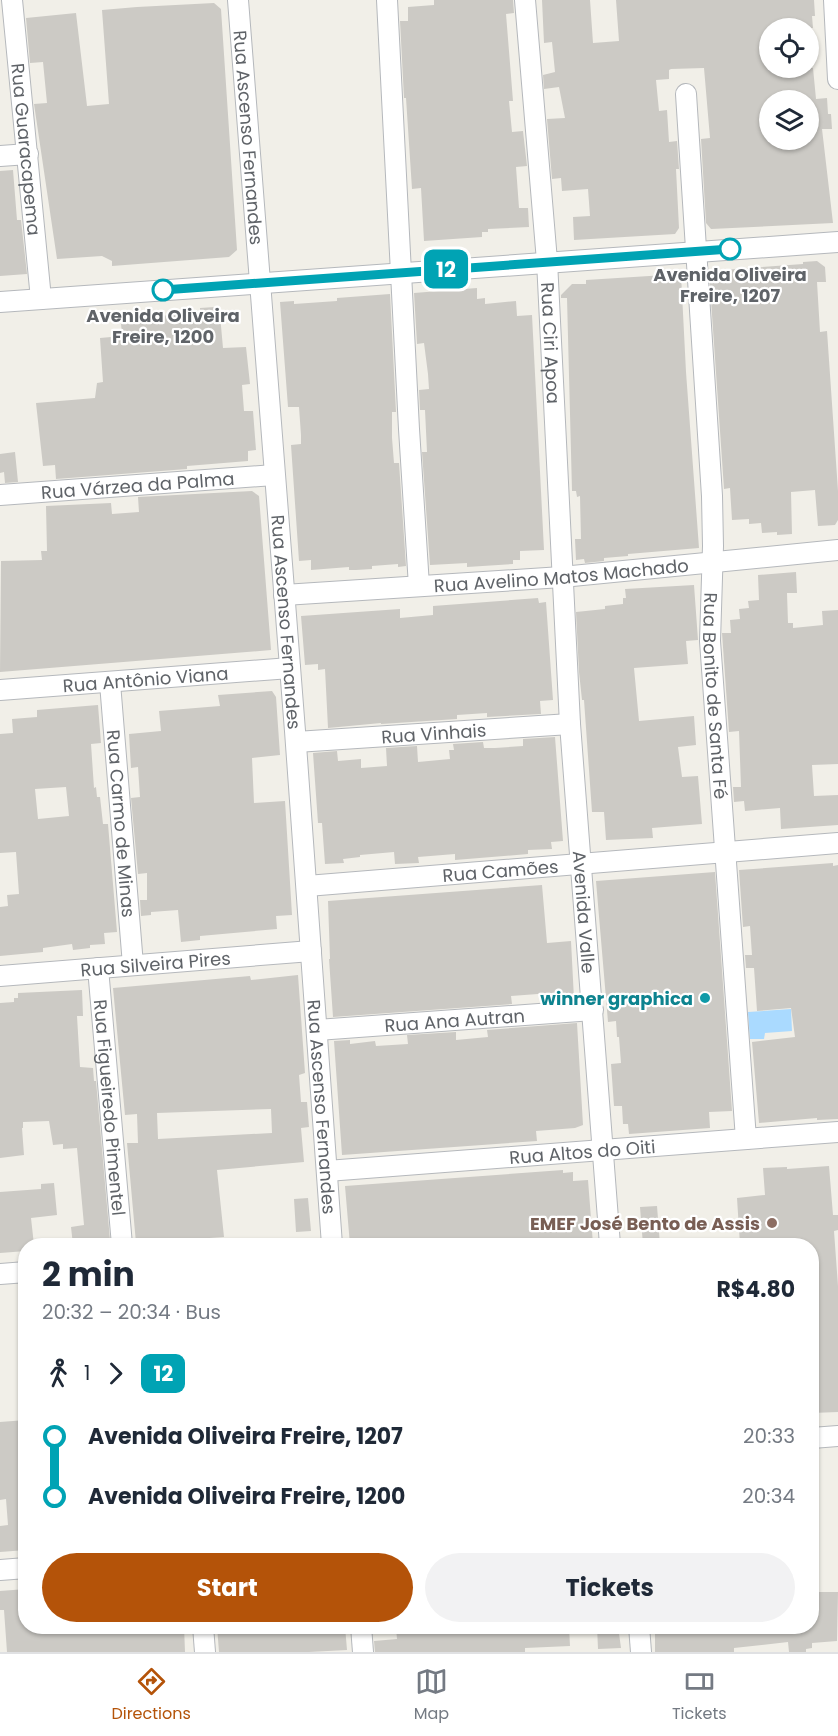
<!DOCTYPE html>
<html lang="en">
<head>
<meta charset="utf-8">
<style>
	body { margin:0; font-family:Poppins,sans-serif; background:#f2f2f3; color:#1f2937; height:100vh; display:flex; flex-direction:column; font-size:22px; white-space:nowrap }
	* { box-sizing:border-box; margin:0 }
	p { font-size:20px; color:#747a83 }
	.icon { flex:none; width:33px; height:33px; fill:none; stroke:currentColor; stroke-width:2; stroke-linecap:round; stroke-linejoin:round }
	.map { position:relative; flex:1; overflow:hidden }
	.details { position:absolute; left:18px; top:1238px; width:801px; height:396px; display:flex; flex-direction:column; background:#fff; border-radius:24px; box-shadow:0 2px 4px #0004 }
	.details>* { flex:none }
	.badge { padding:0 12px; border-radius:9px; font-size:21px; line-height:39px }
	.controls { position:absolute; left:759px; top:18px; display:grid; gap:12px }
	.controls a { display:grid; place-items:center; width:60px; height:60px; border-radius:50%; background:#fff; box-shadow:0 2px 4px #0004; font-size:30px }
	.map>.badge { position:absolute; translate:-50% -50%; box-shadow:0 0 0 3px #fff }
	.legs { display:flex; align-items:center; gap:9px; height:66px; padding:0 24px; font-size:20px }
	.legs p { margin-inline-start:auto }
	.summary { display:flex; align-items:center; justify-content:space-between; height:102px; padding:0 24px }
	h1 { font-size:33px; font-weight:700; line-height:45px }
	.action { display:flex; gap:12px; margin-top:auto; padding:12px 24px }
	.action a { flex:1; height:69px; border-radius:36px; background:#b45309; color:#fff; font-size:24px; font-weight:700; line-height:69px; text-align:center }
	.action a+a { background:#f2f2f3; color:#1f2937 }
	ul { padding:0 24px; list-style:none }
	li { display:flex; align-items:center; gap:21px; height:60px; font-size:22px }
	li i { display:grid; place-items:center; width:9px; height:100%; margin:0 8px; background:currentColor }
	li i::after { content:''; width:15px; height:15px; margin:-8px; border:4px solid; border-radius:50%; background:#fff }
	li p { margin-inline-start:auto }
	li:first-child i { background:linear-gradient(#0000 50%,currentColor 0) }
	li:last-child i { background:linear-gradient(currentColor 50%,#0000 0) }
	.dock { display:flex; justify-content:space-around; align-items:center; height:84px; border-top:2px solid #e0e1e3; background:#fff; font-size:16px; color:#747a83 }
	.dock a { display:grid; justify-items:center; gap:3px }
	.dock .selected { color:#b45309 }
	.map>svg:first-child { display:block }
	.water { fill:#aadaff }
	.building { fill:#cccac5; fill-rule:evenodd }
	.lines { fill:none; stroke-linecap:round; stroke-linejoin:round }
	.minor-casing { stroke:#b5b8bc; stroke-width:22 }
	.minor { stroke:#fff; stroke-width:20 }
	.line-1-casing { stroke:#fff; stroke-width:14 }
	.line-1 { stroke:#00a3b4; stroke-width:9 }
	.stop-1-dot { fill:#fff; stroke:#00a3b4; stroke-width:3 }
	.culture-dot { fill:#0f9aa8; stroke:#fff; stroke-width:2 }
	.education-dot { fill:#8d6e63; stroke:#fff; stroke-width:2 }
	.labels { text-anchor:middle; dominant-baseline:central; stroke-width:4.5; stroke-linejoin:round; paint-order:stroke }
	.street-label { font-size:18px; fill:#5f6368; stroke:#fff }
	.stop-label { font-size:18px; font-weight:bold; fill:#5f6368; stroke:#fff }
	.culture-label { font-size:18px; font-weight:bold; fill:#0d838f; stroke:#fff; text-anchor:end }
	.education-label { font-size:18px; font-weight:bold; fill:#785e54; stroke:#fff; text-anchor:end }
</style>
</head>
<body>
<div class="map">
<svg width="838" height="1652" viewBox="0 0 838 1652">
	<rect width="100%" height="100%" fill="#f1efe8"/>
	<path class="water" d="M791,1009L792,1031L765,1033L764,1039H750L748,1012Z"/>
	<path class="building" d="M434,0H513L514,13L506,14L513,101H509L512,132L523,131L527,166L516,167L519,208H528L529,227L488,229V232H482V237L424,241L421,188L412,189L406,98H404L400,21H408V7L434,5Z
		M542,0H590L593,43L619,41L616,0H814L815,16H812L813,28H770V68H813L816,99L827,98L828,114H831L832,129H822L833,223L711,229L706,223L701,139L710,138L704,68L671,69L669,70V79L656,80L659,111L667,110L669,142L677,141L679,169H676L679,228L675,234L574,240L573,217L590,216L588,189L562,191L561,178L552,179L547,119L565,118L559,87L544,89L543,75L555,72L552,42L544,43ZM770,100H808V140H770Z
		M214,3L221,9L237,250L229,257L112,266V261L102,256L57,259L34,104L47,103L43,62L30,63L26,18L76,13L87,106L109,104L102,10L137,7Z
		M13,170L17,220H21L27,274L0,276V171Z
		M817,261L825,267L826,282H817L820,332L827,331L838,491V520L835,525L818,526L815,490L791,492L792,534L777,535V532L762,533L761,523L749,524V519L732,520L730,488L724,489L709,271L803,264V262Z
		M681,274L686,372L699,548L628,554V556L604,558V561L585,563L584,559L576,560L575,539H581L580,496L577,497L576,491H572L567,298H561V295L572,284H586V280Z
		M477,288V299L485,298V304L516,301L517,316L532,315L544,550L520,551V560H513V564L467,567V563L430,565L422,452H427L425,410H420L419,390L429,389L428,374L424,343L417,344L414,293Z
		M390,294L396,412H392V438L394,463H399L406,566L398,567V564L372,566V569L356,570H349V567L311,570V560L299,561L291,445L301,444V435L299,407H288L280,302L294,301V304L337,301V298Z
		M215,307V316L220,315L223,348L246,347L250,384L242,385L244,411H253L256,450L248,451V461L187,466V469L56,479L55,465L43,466L36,403L95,398L97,383L103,382L100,338L122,336L121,323L129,322L128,317L200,314V308Z
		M15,452L18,482L5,483L4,472L0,473V454Z
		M252,491L259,496L271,650L0,672L1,561L42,560L41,551H47L46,506L111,503L112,514L139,512L138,497Z
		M796,572L797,593H787L788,623H793V628L823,625L822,611L838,610V764L812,765L814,796L838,795V825L781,829L780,808L745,811L744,801L734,802L733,787H741L739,731L729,732L722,633H731L730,620L740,619L739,609L749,608L748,601L759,600L758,575Z
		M694,585L698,640L686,641L688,664L634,668L639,721L694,716L696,745L678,747L682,777L698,776L702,824L652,828L653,838L606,840L604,812H592L584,700H582L579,672L576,612L605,609V606L623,604V598H626L625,589Z
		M538,598L539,603L546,602L553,700L540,701L541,714L487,717V713L457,715V719L381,724V723L328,728L325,669L318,670V664L305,665L301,616L400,609V618L433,615V606Z
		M272,691L276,697L280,755L252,758L254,803L285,801L292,915L276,916L277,929L200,936V940L181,942L178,910L151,912V915L141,916L140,900H147V873L138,874L131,798L140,797L138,767L131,768L129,734L161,731L159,711L220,706L218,695Z
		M98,705L101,743L91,744L94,788L96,787L97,797H100L103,824H108L117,932L104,933L105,944L90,945V948L73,950L72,944L43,948V952L0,956V907L8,906L7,895L19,894L16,852L0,853V734L13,733L12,719L37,717V710ZM66,787L69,816L38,819L35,789Z
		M555,737L563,841L551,842L552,849L528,850V854L455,860V854L418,857L419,863L395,864L394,852L360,855V857L343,859L344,863L325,864L322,823H318L313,753L337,751L338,761L361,759V768L387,766L386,748L417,746L418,762L450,759L449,750H454L453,744L483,742L484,748H495L523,746V739Z
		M833,863V866L838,865V1119L817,1120V1118L759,1123L752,1042L795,1037L791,1008L757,1011L754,968H746L745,955H752L750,926L743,927L739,870Z
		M715,872L732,1111L709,1112L710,1128L629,1134L628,1124H623L622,1106H614L611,1064L621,1063L619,1037H617L616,1021L608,1022L596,881Z
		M542,885L547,943L571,941L574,999L551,1001V993L511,996L512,1004L333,1017L329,959H330L328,901Z
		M298,975L305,1073L299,1075L301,1102H307L309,1127L301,1128L304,1162L217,1170L224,1237L136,1243L127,1143H138L137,1114L125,1115L113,988L250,976L251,980ZM271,1109L272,1133L158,1139L157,1113Z
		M82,990L83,1016H77L80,1067L93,1068L94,1081H96L110,1240L107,1245H73L71,1227L84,1225L77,1148L63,1149V1144L53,1145L49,1121L23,1122V1128H22L24,1155L0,1158V1003L14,1002V998H18V993Z
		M577,1023L583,1125L575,1128L536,1131L537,1141L342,1155L334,1041L350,1040V1044L375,1041L376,1046L408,1044L407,1035L456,1032V1040L488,1037L487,1030Z
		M829,1166L833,1215H838V1230L834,1231L838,1286V1412L812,1413V1332H818L816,1296H813L812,1245H740L737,1198L765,1195L763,1168L787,1167V1169Z
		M563,1170V1173L573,1172V1181L588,1180L593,1244L350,1245L345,1186Z
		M54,1183L57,1215L31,1218L34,1245H26V1251L0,1253V1192L41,1189V1184Z
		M308,1198L311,1231L296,1232L294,1199Z
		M657,1206L660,1245H643L640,1207Z
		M26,1420V1550L0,1552V1526L8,1525L6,1499L0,1500V1422Z
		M26,1589V1626H184L185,1652H7L4,1610H0V1591Z
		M812,1592H838L837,1641L812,1643V1648L806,1649V1652H789L788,1642L734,1648V1652H655V1626H812Z
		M217,1626H345L347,1650L309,1652H219Z
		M401,1626H426V1630L470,1626H569L570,1646L525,1648V1652H375L374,1641L397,1639L396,1628Z
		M597,1626H618L621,1648L598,1649Z"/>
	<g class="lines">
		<defs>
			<g id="minor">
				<path id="s1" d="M12,0L41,299"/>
				<path id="s2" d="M238,0L295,731L332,1245"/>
				<path d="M387,0L409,429L419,586"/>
				<path id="s3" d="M525,0L547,261L570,724L610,1245"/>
				<path d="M834,0L838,79"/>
				<path id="s4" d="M686,94L712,496L713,546L710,641L746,1139"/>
				<path d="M0,156L28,154"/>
				<path d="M0,302L838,242"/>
				<path id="s5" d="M0,495L274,475"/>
				<path id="s6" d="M284,595L562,577L838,550"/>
				<path id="s7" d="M110,683L133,965"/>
				<path id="s8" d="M0,690L290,668"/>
				<path id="s9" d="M296,742L570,724"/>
				<path id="s10" d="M307,886L838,843"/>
				<path id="s11" d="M98,968L122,1245"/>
				<path id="s12" d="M0,976L311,951"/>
				<path id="s13" d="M317,1030L593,1010"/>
				<path id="s14" d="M327,1171L838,1132"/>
				<path d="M0,1274L26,1272"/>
				<path d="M812,1438L838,1436"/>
				<path d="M0,1570L26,1568"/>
				<path d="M203,1626L205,1652"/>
				<path d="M361,1626L363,1652"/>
				<path d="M639,1626L641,1652"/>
			</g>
		</defs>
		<use href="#minor" class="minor-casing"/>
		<use href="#minor" class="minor"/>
	</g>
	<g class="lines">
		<defs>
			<path id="line-1" d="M163,290L730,249"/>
		</defs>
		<use href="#line-1" class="line-1-casing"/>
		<use href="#line-1" class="line-1"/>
	</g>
	<g class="stop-1-dot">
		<circle cx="730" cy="249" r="10"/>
		<circle cx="163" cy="290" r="10"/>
	</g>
	<circle class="culture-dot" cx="705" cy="998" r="6"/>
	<circle class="education-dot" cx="772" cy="1223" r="6"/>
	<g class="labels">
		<g class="street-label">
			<text stroke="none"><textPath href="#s2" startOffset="138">Rua Ascenso Fernandes</textPath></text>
			<text stroke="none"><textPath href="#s1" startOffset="150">Rua Guaracapema</textPath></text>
			<text stroke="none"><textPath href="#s3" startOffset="344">Rua Ciri Apoa</textPath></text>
			<text stroke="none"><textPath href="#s5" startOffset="138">Rua Várzea da Palma</textPath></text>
			<text stroke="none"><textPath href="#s6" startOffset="278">Rua Avelino Matos Machado</textPath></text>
			<text stroke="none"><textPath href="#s2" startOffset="624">Rua Ascenso Fernandes</textPath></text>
			<text stroke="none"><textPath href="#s8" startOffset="146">Rua Antônio Viana</textPath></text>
			<text stroke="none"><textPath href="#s4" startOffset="603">Rua Bonito de Santa Fé</textPath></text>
			<text stroke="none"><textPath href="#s9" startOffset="138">Rua Vinhais</textPath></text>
			<text stroke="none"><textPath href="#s7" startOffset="141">Rua Carmo de Minas</textPath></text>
			<text stroke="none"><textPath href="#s10" startOffset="194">Rua Camões</textPath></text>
			<text stroke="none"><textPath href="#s3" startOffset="914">Avenida Valle</textPath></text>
			<text stroke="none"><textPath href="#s12" startOffset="156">Rua Silveira Pires</textPath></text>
			<text stroke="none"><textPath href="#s13" startOffset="138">Rua Ana Autran</textPath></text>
			<text stroke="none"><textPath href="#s11" startOffset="140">Rua Figueiredo Pimentel</textPath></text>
			<text stroke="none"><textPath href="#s2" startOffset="1110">Rua Ascenso Fernandes</textPath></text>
			<text stroke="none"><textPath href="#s14" startOffset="256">Rua Altos do Oiti</textPath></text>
		</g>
		<g class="stop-label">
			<text x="730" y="274">Avenida Oliveira<tspan x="730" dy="21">Freire, 1207</tspan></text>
			<text x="163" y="315">Avenida Oliveira<tspan x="163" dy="21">Freire, 1200</tspan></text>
		</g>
		<g class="culture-label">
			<text x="693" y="998">winner graphica</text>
		</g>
		<g class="education-label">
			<text x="760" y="1223">EMEF José Bento de Assis</text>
		</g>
	</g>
</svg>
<div class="controls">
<a><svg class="icon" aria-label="locate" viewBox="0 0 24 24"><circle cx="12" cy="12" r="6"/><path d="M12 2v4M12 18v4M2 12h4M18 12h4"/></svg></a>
<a><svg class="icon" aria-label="layers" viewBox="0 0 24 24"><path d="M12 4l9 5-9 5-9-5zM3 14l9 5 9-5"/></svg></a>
</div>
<b class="badge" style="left:446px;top:269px;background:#00a3b4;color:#fff">12</b>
<section class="details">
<div class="summary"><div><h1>2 min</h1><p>20:32 – 20:34 · Bus</p></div><b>R$4.80</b></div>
<div class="legs"><svg class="icon" aria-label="walk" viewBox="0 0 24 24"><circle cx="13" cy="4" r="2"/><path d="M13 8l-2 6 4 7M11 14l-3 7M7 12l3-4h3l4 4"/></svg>1<svg class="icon" aria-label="forward" viewBox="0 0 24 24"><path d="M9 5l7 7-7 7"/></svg><b class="badge" style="background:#00a3b4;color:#fff">12</b></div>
<ul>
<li><i style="color:#00a3b4"></i><b>Avenida Oliveira Freire, 1207</b><p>20:33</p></li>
<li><i style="color:#00a3b4"></i><b>Avenida Oliveira Freire, 1200</b><p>20:34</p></li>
</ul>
<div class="action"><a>Start</a><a>Tickets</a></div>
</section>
</div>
<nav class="dock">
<a class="selected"><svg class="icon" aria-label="directions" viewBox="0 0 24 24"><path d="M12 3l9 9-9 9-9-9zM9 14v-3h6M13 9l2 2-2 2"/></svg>Directions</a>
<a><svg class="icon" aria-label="map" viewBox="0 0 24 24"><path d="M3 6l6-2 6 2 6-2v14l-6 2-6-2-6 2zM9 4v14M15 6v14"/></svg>Map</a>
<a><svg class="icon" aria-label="tickets" viewBox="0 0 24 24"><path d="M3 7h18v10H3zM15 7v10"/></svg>Tickets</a>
</nav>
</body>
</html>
